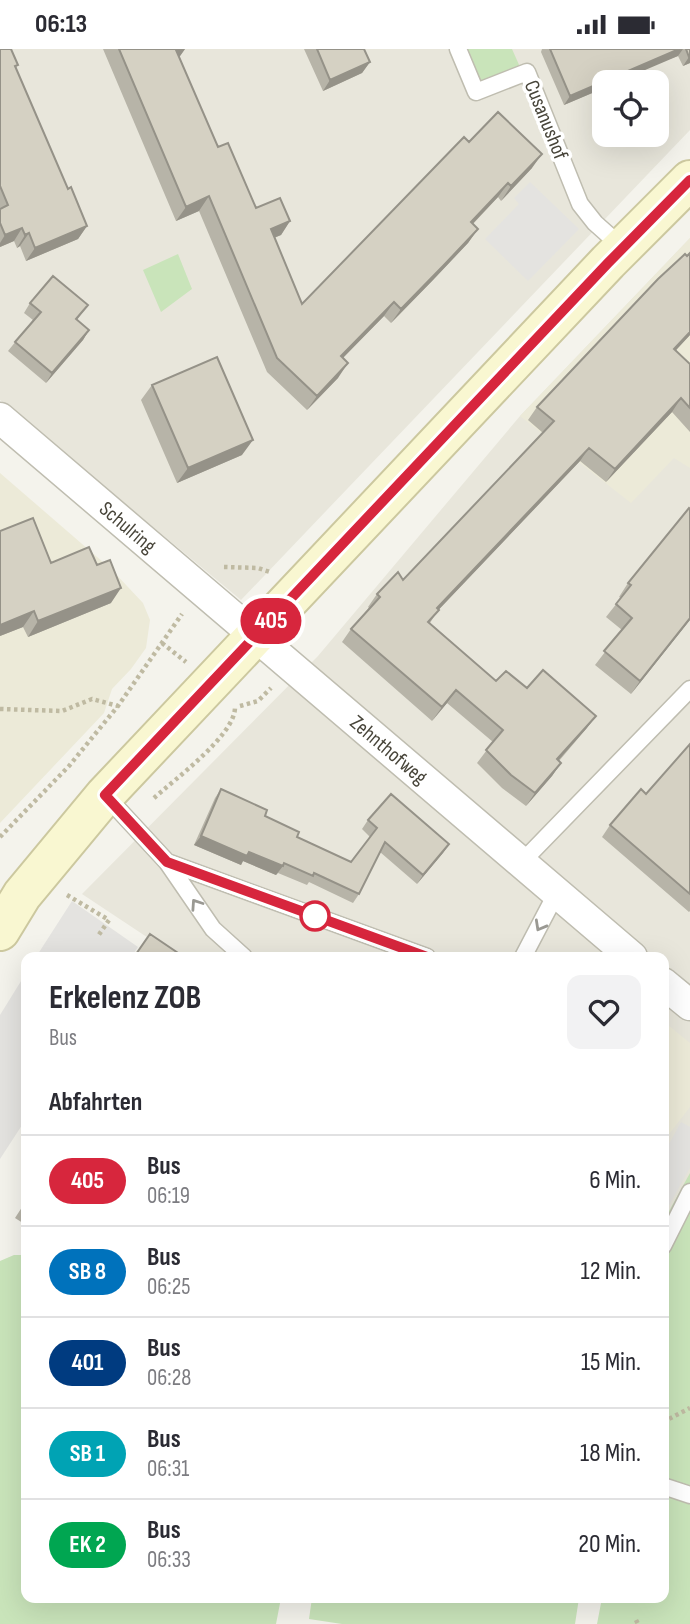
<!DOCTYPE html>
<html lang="de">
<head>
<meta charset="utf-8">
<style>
	body { margin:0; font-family:"Sofia Sans Condensed",sans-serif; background:#f2f2f3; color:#2b2b33; height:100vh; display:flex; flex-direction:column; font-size:26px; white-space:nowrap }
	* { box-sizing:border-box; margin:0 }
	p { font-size:23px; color:#7c7c81 }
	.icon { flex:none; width:38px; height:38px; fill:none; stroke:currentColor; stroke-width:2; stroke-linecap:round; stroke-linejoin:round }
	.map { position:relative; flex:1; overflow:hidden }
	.details { position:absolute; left:21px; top:903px; width:648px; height:651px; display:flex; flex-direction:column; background:#fff; border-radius:14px; box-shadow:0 7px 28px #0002 }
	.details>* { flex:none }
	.badge { padding:0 14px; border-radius:23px; font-size:24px; line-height:46px }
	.tools { position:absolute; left:592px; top:21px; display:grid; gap:14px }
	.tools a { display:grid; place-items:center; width:77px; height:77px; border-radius:14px; background:#fff; box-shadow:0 7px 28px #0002; font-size:35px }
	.map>.badge { position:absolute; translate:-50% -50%; box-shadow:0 0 0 4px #fff }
	h2 { padding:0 28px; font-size:26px; line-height:63px }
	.round { display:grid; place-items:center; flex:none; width:74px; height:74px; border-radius:14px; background:#f2f2f3 }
	.head { display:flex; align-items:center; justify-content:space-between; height:119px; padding:0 28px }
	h1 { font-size:33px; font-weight:700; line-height:52px }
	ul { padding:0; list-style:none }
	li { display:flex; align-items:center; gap:21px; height:91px; padding:0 28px; border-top:2px solid #e1e1e2 }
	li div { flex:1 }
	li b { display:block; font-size:26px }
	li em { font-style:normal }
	li .badge { min-width:77px; font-weight:700; text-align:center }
	.status { display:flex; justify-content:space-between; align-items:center; height:49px; padding:0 35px; background:#fff; direction:ltr }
	.status svg { height:19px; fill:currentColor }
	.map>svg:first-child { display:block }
	.residential { fill:#e8e6db; fill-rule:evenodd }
	.education { fill:#ecead8 }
	.green { fill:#c9e4ba }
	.parking { fill:#e4e3e0 }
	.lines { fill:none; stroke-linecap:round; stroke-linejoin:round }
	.service-casing { stroke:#bfbdb0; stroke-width:19 }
	.minor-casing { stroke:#bfbdb0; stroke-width:33 }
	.secondary-casing { stroke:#ccc89f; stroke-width:42 }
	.path { stroke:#bfbaa2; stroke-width:4.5; stroke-dasharray:3.5 3.5; stroke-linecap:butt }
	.service { stroke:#fff; stroke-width:16 }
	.minor { stroke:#fff; stroke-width:30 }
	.secondary { stroke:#f9f7d1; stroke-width:38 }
	.wall { fill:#b7b4a8 }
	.shaded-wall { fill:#959288 }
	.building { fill:#d5d1c3; stroke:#959288; stroke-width:2 }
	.oneway { stroke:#9a9993 }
	.line-casing { stroke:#fff; stroke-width:16 }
	.line { stroke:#d7263d; stroke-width:10 }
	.stop-dot { fill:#fff; stroke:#d7263d; stroke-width:3.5 }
	.labels { text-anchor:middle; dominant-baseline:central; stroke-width:7; stroke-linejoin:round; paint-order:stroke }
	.street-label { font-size:21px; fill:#48453a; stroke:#fff }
</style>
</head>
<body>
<div class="status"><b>06:13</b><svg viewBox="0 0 49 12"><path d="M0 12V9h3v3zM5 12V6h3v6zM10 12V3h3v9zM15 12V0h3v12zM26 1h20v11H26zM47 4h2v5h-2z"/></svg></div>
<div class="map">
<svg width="690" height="1575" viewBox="0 0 690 1575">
	<rect width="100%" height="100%" fill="#f4f3ec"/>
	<path class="residential" d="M0,0H690V81L241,551L0,351ZM604,33H656V86H604Z
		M690,189V1419L663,1411V908H177L82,845L318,607L520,367Z"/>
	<path class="education" d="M690,189V419L674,409L631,454L520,367Z
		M0,424L111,520L143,554L150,571L146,599L131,620L112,640L104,664L0,774Z
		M663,972L690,994V1058L663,1093Z"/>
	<path class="green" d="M463,0H512L520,18L479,36Z
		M178,205L192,240L161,263L143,221Z
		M690,1124V1439L663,1432V1173Z
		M14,1206H26V1549H281L276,1575H0V1212Z
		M690,1440V1575H597L602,1549H663V1442Z
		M312,1549H579L575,1575H342L309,1570Z"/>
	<path class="parking" d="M530,133L579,180L528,232L485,190L519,155L514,149Z
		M72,852L138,898L131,908H36Z
		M26,924V1070L0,1110V966Z
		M681,1073L690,1078V1119L663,1167V1106Z"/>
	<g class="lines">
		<defs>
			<path id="service" d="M458,0L476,43L527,23L580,155L595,174L623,199
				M105,746L167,813L213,880L244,908
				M167,813L427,908
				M520,815L690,640
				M523,908L556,845
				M663,1197L690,1143
				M663,1437L690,1446"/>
			<g id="minor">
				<path id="s1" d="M0,369L632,908"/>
				<path d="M663,934L690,956"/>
			</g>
			<path id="secondary" d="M0,882L22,846L105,746L608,213L690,131"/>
		</defs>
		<use href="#service" class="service-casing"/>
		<use href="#minor" class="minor-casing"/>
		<use href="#secondary" class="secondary-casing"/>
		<path class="path" d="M224,518L258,519L270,523
			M162,594L186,613
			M240,657L258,652L271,639
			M0,660L62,662L92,650L118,657
			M154,749C175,730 234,687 235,659
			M0,788L69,717L118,657L182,565
			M67,846L109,871L98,887
			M663,1373L690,1359
			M636,1571L638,1575"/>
		<use href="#service" class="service"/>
		<use href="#minor" class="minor"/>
		<use href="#secondary" class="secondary"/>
	</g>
	<path class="wall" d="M0,0L18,16L16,19L68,140L87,177L78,190L26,212L20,197L17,199L14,192L0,198Z
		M103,0H185L179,8L218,98L256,159L290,172L281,186L274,189L302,255L469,93L532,119L501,152L498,148L473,175L478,180L468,194L433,231L391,274L384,267L343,309L338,329L307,361L267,323L199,162L176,172Z
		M304,0H364L370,13L362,24L323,42Z
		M542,0H690V14L683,17L678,7L604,33V39L564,56L541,3Z
		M690,204V286L676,301L690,315V383L672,363L606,433L580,412L438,561L430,574L496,632L527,639L596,667L586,680L559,712L561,714L552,727L526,757L502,739L477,714L493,693L447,654L432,672L342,593L351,580L369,559L368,558L377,545L403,531L543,384L528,371L537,358Z
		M30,254L88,256L77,271L89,281L83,291L46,334L8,302L33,271L24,264Z
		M152,336L242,406L177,434L141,351Z
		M690,460V571L631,645L595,616L622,581L606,568L621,549L619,548L628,534Z
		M0,482L51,514L111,554L28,588L23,578L0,587Z
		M690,695V862L689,863L602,788L610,776L646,745Z
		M221,740L297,788L351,813L370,788L362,780L368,771L449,795L417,835L380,803L359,845L353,854L309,833L307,836L278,824L276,826L243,812L241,816L194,796L215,749Z
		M26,1152V1176L15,1169Z"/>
	<path class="shaded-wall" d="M178,0H185L178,10L176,1Z
		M679,0H683L678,7L617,33H604V39L564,56L570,47Z
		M690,7V14L683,17L689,8Z
		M370,13L362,24L323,42L330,31Z
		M542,105L532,119L501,152L511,137Z
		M508,134L498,148L461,187L471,173Z
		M209,147L199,162L176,172L186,158Z
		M290,172L281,186L261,194L271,180Z
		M87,177L78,190L26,212L35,199Z
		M22,179L14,192L0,198V194L5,186Z
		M478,180L468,194L433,231L391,274L401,260Z
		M29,184L20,197L17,199L25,186Z
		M394,253L384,267L331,321L341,307Z
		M89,281L83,291L46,334L52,324Z
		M690,283V286L665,313L674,300Z
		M348,314L338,329L307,361L317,347Z
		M681,349L672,363L606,433L615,420Z
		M253,391L242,406L177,434L188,419Z
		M589,399L580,412L428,572L437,559Z
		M121,539L111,554L28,588L38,572Z
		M34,562L23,578L0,587V576Z
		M690,569V571L631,645L640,632Z
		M456,641L447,654L432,672L442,658Z
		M596,667L586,680L548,723L557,710Z
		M561,714L552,727L526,757L535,744Z
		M201,787L249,803L283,817L276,826L243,812L241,816L194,796Z
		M449,795L443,804L417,835L423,826Z"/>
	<path class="building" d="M0,0H11L18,16L15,17L68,140L71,138L87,177L35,199L29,184L25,186L22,179L5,186L0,174V160L8,156L0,137Z
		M119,0H178L176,1L218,98L228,94L256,159L280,149L290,172L271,180L302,255L464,88L469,93L498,63L542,105L511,137L508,134L471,173L478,180L443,217L401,260L394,253L341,307L348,314L317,347L277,309L209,147L186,158Z
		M317,0H364L370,13L330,31Z
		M550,0H679L570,47Z
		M686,0H690V7L689,8Z
		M690,204V283L674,300L690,315V359L681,349L615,420L589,399L437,559L439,561L428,573L496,632L506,622L527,639L543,621L596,667L557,710L561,714L535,744L511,726L486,701L503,681L456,641L442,658L351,580L380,548L377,545L398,523L403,531L554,372L537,358L658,230L685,205L687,207Z
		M53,227L88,256L76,270L89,281L52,324L15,293L41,263L30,254Z
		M217,308L253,391L188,419L152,336Z
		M689,459L690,460V569L640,632L604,602L632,569L616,555L631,536L628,534Z
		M33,469L51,514L89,498L97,516L110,511L121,539L38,572L34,562L0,576V482Z
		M690,695V845L610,776L641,740L646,745Z
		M221,740L267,761L265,767L299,783L297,788L351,813L377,779L368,771L391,745L449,795L423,826L385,793L359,845L314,824L313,827L284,814L283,817L249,803L247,807L201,787Z
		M150,885L184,908H134Z"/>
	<defs><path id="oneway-chevron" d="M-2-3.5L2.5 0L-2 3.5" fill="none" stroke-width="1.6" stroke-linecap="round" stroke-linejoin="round" transform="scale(1.75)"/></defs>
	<g class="oneway">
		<use href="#oneway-chevron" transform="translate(196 855) rotate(-124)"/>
		<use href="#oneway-chevron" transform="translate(540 877) rotate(119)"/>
	</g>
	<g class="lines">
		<defs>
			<path id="line" d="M427,908L167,813L105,746L608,214L690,131"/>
		</defs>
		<use href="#line" class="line-casing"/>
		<use href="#line" class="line"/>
	</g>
	<circle class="stop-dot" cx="315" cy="867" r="14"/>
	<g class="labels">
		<g class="street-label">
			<text transform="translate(546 71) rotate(68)">Cusanushof</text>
			<text stroke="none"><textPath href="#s1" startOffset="168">Schulring</textPath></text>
			<text stroke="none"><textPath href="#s1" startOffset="511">Zehnthofweg</textPath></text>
		</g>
	</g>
</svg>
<div class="tools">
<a><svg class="icon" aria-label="locate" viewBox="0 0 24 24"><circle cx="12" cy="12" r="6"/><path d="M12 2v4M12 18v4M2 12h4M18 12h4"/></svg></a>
</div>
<b class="badge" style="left:271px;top:572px;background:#d7263d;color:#fff">405</b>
<section class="details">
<div class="head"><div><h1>Erkelenz ZOB</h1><p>Bus</p></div><a class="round"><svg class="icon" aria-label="heart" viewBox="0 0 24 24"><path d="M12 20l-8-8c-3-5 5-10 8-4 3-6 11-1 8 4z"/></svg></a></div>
<h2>Abfahrten</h2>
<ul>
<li><span class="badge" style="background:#d7263d;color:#fff">405</span><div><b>Bus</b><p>06:19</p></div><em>6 Min.</em></li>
<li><span class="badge" style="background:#0072bc;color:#fff">SB 8</span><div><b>Bus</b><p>06:25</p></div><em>12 Min.</em></li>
<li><span class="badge" style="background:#003b80;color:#fff">401</span><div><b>Bus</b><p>06:28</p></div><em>15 Min.</em></li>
<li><span class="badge" style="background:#00a3b4;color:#fff">SB 1</span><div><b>Bus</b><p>06:31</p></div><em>18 Min.</em></li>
<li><span class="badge" style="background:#00a651;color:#fff">EK 2</span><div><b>Bus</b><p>06:33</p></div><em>20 Min.</em></li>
</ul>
</section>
</div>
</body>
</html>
